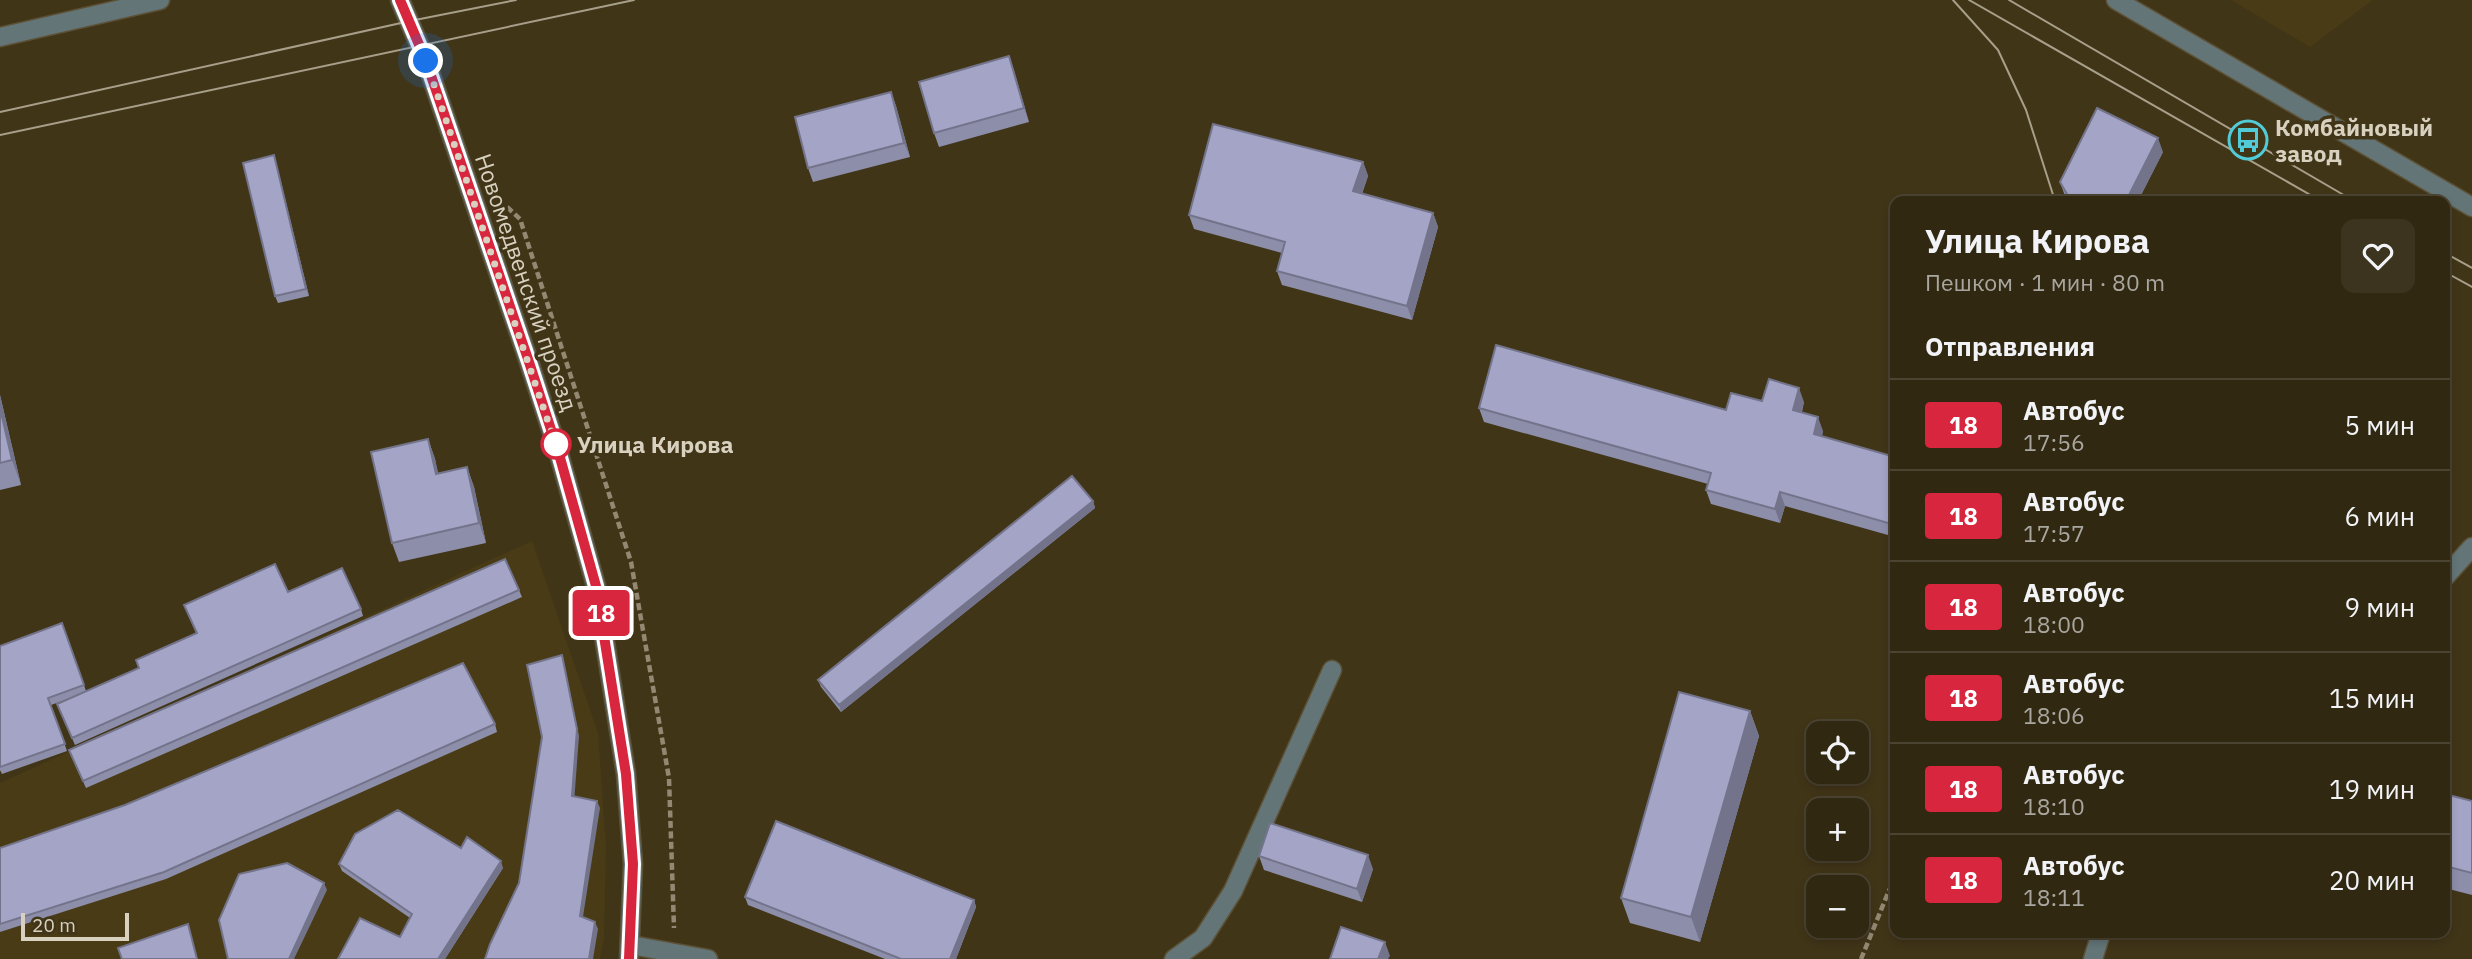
<!DOCTYPE html>
<html lang="ru">
<head>
<meta charset="utf-8">
<style>
	body { margin:0; font-family:"IBM Plex Sans",sans-serif; background:#3d3420; color:#f1f3f6; height:100vh; display:flex; flex-direction:column; font-size:26px; white-space:nowrap }
	* { box-sizing:border-box; margin:0 }
	p { font-size:23px; color:#a8a69f }
	.icon { flex:none; width:38px; height:38px; fill:none; stroke:currentColor; stroke-width:2; stroke-linecap:round; stroke-linejoin:round }
	.map { position:relative; flex:1; overflow:hidden }
	.drawer { position:absolute; left:1890px; top:196px; width:560px; height:742px; display:flex; flex-direction:column; background:#312812; border-radius:14px; box-shadow:0 4px 10px #0003,0 0 0 2px #4c4432 }
	.drawer>* { flex:none }
	.badge { padding:0 14px; border-radius:5px; font-size:24px; line-height:46px }
	.buttons { position:absolute; left:1806px; top:721px; display:grid; gap:14px }
	.buttons a { display:grid; place-items:center; width:63px; height:63px; border-radius:14px; background:#312812; box-shadow:0 4px 10px #0003,0 0 0 2px #4c4432; font-size:35px }
	.scale { position:absolute; left:21px; bottom:18px; width:108px; box-sizing:border-box; padding-left:7px; border:4px solid #d8d1c0; border-top:0; font-size:19px; line-height:24px; white-space:nowrap; color:#d8d1c0; -webkit-text-stroke:5px #413518; paint-order:stroke }
	.you { position:absolute; width:35px; height:35px; margin:-18px; border:5px solid #fff; border-radius:50%; background:#1a73e8; box-shadow:0 0 0 10px #1a73e833 }
	.map>.badge { position:absolute; translate:-50% -50%; box-shadow:0 0 0 4px #fff }
	h2 { padding:0 35px; font-size:26px; line-height:63px }
	.round { display:grid; place-items:center; flex:none; width:74px; height:74px; border-radius:14px; background:#3d3420 }
	.overview { display:flex; align-items:center; justify-content:space-between; height:119px; padding:0 35px }
	h1 { font-size:33px; font-weight:800; line-height:52px }
	ul { padding:0; list-style:none }
	li { display:flex; align-items:center; gap:21px; height:91px; padding:0 35px; border-top:2px solid #4c4432 }
	li div { flex:1 }
	li b { display:block; font-size:26px }
	li em { font-style:normal }
	li .badge { min-width:77px; font-weight:700; text-align:center }
	.map>svg:first-child { display:block }
	.built { fill:#493b15 }
	.lines { fill:none; stroke-linecap:round; stroke-linejoin:round }
	.minor-casing { stroke:#5c5136; stroke-width:21 }
	.path { stroke:#938973; stroke-width:4.5; stroke-dasharray:7 3.5; stroke-linecap:butt }
	.minor { stroke:#637577; stroke-width:18 }
	.tram { stroke:#a79f8a; stroke-width:2 }
	.wall { fill:#8d8eaa }
	.shaded-wall { fill:#73748b }
	.building { fill:#a4a5c6; stroke:#73748b; stroke-width:2 }
	.line-casing { stroke:#fff; stroke-width:16 }
	.line { stroke:#d7263d; stroke-width:10 }
	.walk { stroke:#d8d1c0; stroke-width:7; stroke-dasharray:0 12.6 }
	.stop-dot { fill:#fff; stroke:#d7263d; stroke-width:3.5 }
	.labels { text-anchor:middle; dominant-baseline:central; stroke-width:7; stroke-linejoin:round; paint-order:stroke }
	.poi-label { font-size:23px; font-weight:bold; fill:#d8d1c0; stroke:#413518; text-anchor:start }
	.street-label { font-size:23px; fill:#d8d1c0; stroke:#413518 }
	.stop-label { font-size:23px; font-weight:bold; fill:#d8d1c0; stroke:#413518; text-anchor:start }
</style>
</head>
<body>
<div class="map">
<svg width="2472" height="959" viewBox="0 0 2472 959">
	<rect width="100%" height="100%" fill="#413518"/>
	<path class="built" d="M2231,0H2373L2310,47Z
		M532,541L598,733L606,847L604,939L600,959H0V783Z"/>
	<g class="lines">
		<defs>
			<path id="minor" d="M400,0L426,61L529,362L559,454L596,586L626,774L633,864L629,959
				M2116,0L2472,207
				M0,37L160,0
				M2445,577L2472,547
				M631,945L708,959
				M1174,959L1203,938L1233,891L1332,670
				M2093,959L2101,933"/>
		</defs>
		<use href="#minor" class="minor-casing"/>
		<path class="path" d="M2283,201L2285,197
			M507,207L520,219L631,562L669,778L674,928
			M1861,959L1895,876"/>
		<use href="#minor" class="minor"/>
		<path class="tram" d="M1953,0L1998,50L2026,110L2055,201
			M1969,0L2321,201
			M2009,0L2354,201
			M0,112L410,21L516,0
			M0,135L634,0
			M2445,253L2472,268
			M2445,272L2472,287"/>
	</g>
	<path class="wall" d="M1009,56L1029,122L939,147L934,133Z
		M891,92L896,106L910,157L813,182L808,168Z
		M2163,152L2138,201H2069L2065,196L2060,182Z
		M274,155L309,296L278,303L275,296Z
		M1363,162L1368,176L1362,194L1433,213L1438,227L1412,320L1282,285L1277,271L1282,253L1194,229L1189,215Z
		M0,395L21,485L0,490Z
		M1762,401L1804,402L1802,412L1823,431L1822,436L1895,457V537L1785,506L1780,523L1711,504L1706,490L1708,484L1484,422L1479,408L1726,410Z
		M428,439L435,459L438,474L467,467L474,487L486,543L399,562L392,543Z
		M1093,501L1095,508L841,712L821,687L818,680Z
		M519,590L522,597L86,788L72,757Z
		M288,592L361,609L363,616L75,745L57,704L68,699L51,705L67,751L2,774L0,770V646L62,623L86,691L139,668L136,660L196,633L184,605Z
		M1750,711L1759,736L1700,942L1630,923L1621,898Z
		M495,724L497,732L166,879L0,932V848Z
		M2445,794L2472,801V895L2445,888Z
		M461,848L503,868L445,959H338L400,937L410,918L342,871L339,864Z
		M1259,856L1373,869L1362,902L1264,870Z
		M745,897L974,900L976,907L956,959H885L748,905Z"/>
	<path class="shaded-wall" d="M1009,56L1014,70L1029,122L1024,108Z
		M891,92L896,106L910,157L904,143Z
		M2158,138L2163,152L2138,201H2126Z
		M274,155L276,162L309,296L306,289Z
		M1363,162L1368,176L1358,205L1353,191Z
		M1433,213L1438,227L1412,320L1407,306Z
		M1799,388L1804,402L1798,424L1793,410Z
		M0,395L21,485L12,460L0,408Z
		M1818,417L1823,431L1819,448L1814,434Z
		M428,439L435,459L443,494L436,474Z
		M467,467L474,487L486,543L479,523Z
		M1780,492L1785,506L1780,523L1775,509Z
		M1093,501L1095,508L841,712L839,705Z
		M562,655L564,663L579,736L574,803L572,796Z
		M1750,711L1759,736L1700,942L1691,917Z
		M597,801L600,808L582,923L580,916Z
		M1368,855L1373,869L1362,902L1357,889Z
		M501,861L503,868L445,959H438Z
		M324,883L327,890L294,959H289Z
		M974,900L976,907L956,959H950Z
		M595,922L598,929L593,959H589Z
		M1385,942L1390,956L1388,959H1378Z"/>
	<path class="building" d="M1009,56L1024,108L934,133L919,82Z
		M891,92L904,143L808,168L795,117Z
		M2097,108L2158,138L2126,201H2071L2060,182Z
		M1213,124L1363,162L1353,191L1433,213L1407,306L1277,271L1285,242L1189,215Z
		M274,155L306,289L275,296L243,163Z
		M1496,345L1726,410L1731,393L1762,401L1769,379L1799,388L1793,410L1818,417L1814,434L1895,457V525L1780,492L1775,509L1706,490L1711,473L1479,408Z
		M0,408L12,460L0,463Z
		M428,439L436,474L467,467L479,523L392,543L371,452Z
		M1072,476L1093,501L839,705L818,680Z
		M505,559L519,590L83,781L69,750Z
		M275,564L288,592L342,568L361,609L72,738L57,704L139,668L136,660L197,633L184,605Z
		M62,623L84,685L48,698L65,744L0,767V646Z
		M562,655L577,729L572,796L597,801L580,916L595,922L589,959H485L490,944L519,883L542,737L527,665Z
		M463,663L495,724L164,872L0,924V848L125,805Z
		M1679,692L1750,711L1691,917L1621,898Z
		M2445,794L2472,801V873L2445,866Z
		M398,810L461,848L467,837L501,861L438,959H338L360,918L400,937L412,914L339,864L355,834Z
		M776,821L974,900L950,959H901L745,897Z
		M1270,823L1368,855L1357,889L1259,856Z
		M287,863L324,883L289,959H228L219,920L239,874Z
		M188,924L197,959H122L118,948Z
		M1341,927L1385,942L1378,959H1330Z"/>
	<g class="lines">
		<defs>
			<path id="line" d="M400,0L426,61L529,362L559,454L596,586L626,774L633,864L629,959"/>
		</defs>
		<use href="#line" class="line-casing"/>
		<use href="#line" class="line"/>
		<path class="walk" d="M426,61L559,454L556,444"/>
	</g>
	<defs>
		<symbol id="bus-ring" viewBox="-11 -11 22 22"><circle r="9.5" fill="#413518" stroke="#52cbd9" stroke-width="1.5"/><path d="M-5-6H5V4H4V6H2V4H-2V6H-4V4H-5ZM-3.5-4V0h7V-4ZM-3.5 1.2v1.5H-2V1.2ZM2 1.2v1.5H3.5V1.2Z" fill="#52cbd9"/></symbol>
	</defs>
	<g fill-rule="evenodd">
		<use href="#bus-ring" x="2226" y="118" width="44" height="44"/>
	</g>
	<circle class="stop-dot" cx="556" cy="444" r="14"/>
	<g class="labels">
		<g class="poi-label">
			<text x="2275" y="127">Комбайновый<tspan x="2275" dy="26">завод</tspan></text>
		</g>
		<g class="street-label">
			<text transform="translate(527 282) rotate(71)">Новомедвенский проезд</text>
		</g>
		<g class="stop-label">
			<text x="577" y="444">Улица Кирова</text>
		</g>
	</g>
</svg>
<div class="buttons">
<a><svg class="icon" aria-label="locate" viewBox="0 0 24 24"><circle cx="12" cy="12" r="6"/><path d="M12 2v4M12 18v4M2 12h4M18 12h4"/></svg></a>
<a>+</a>
<a>−</a>
</div>
<div class="scale">20 m</div>
<div class="you" style="left:426px;top:61px"></div>
<b class="badge" style="left:601px;top:613px;background:#d7263d;color:#fff">18</b>
<section class="drawer">
<div class="overview"><div><h1>Улица Кирова</h1><p>Пешком · 1 мин · 80 m</p></div><a class="round"><svg class="icon" aria-label="heart" viewBox="0 0 24 24"><path d="M12 20l-8-8c-3-5 5-10 8-4 3-6 11-1 8 4z"/></svg></a></div>
<h2>Отправления</h2>
<ul>
<li><span class="badge" style="background:#d7263d;color:#fff">18</span><div><b>Автобус</b><p>17:56</p></div><em>5 мин</em></li>
<li><span class="badge" style="background:#d7263d;color:#fff">18</span><div><b>Автобус</b><p>17:57</p></div><em>6 мин</em></li>
<li><span class="badge" style="background:#d7263d;color:#fff">18</span><div><b>Автобус</b><p>18:00</p></div><em>9 мин</em></li>
<li><span class="badge" style="background:#d7263d;color:#fff">18</span><div><b>Автобус</b><p>18:06</p></div><em>15 мин</em></li>
<li><span class="badge" style="background:#d7263d;color:#fff">18</span><div><b>Автобус</b><p>18:10</p></div><em>19 мин</em></li>
<li><span class="badge" style="background:#d7263d;color:#fff">18</span><div><b>Автобус</b><p>18:11</p></div><em>20 мин</em></li>
</ul>
</section>
</div>
</body>
</html>
